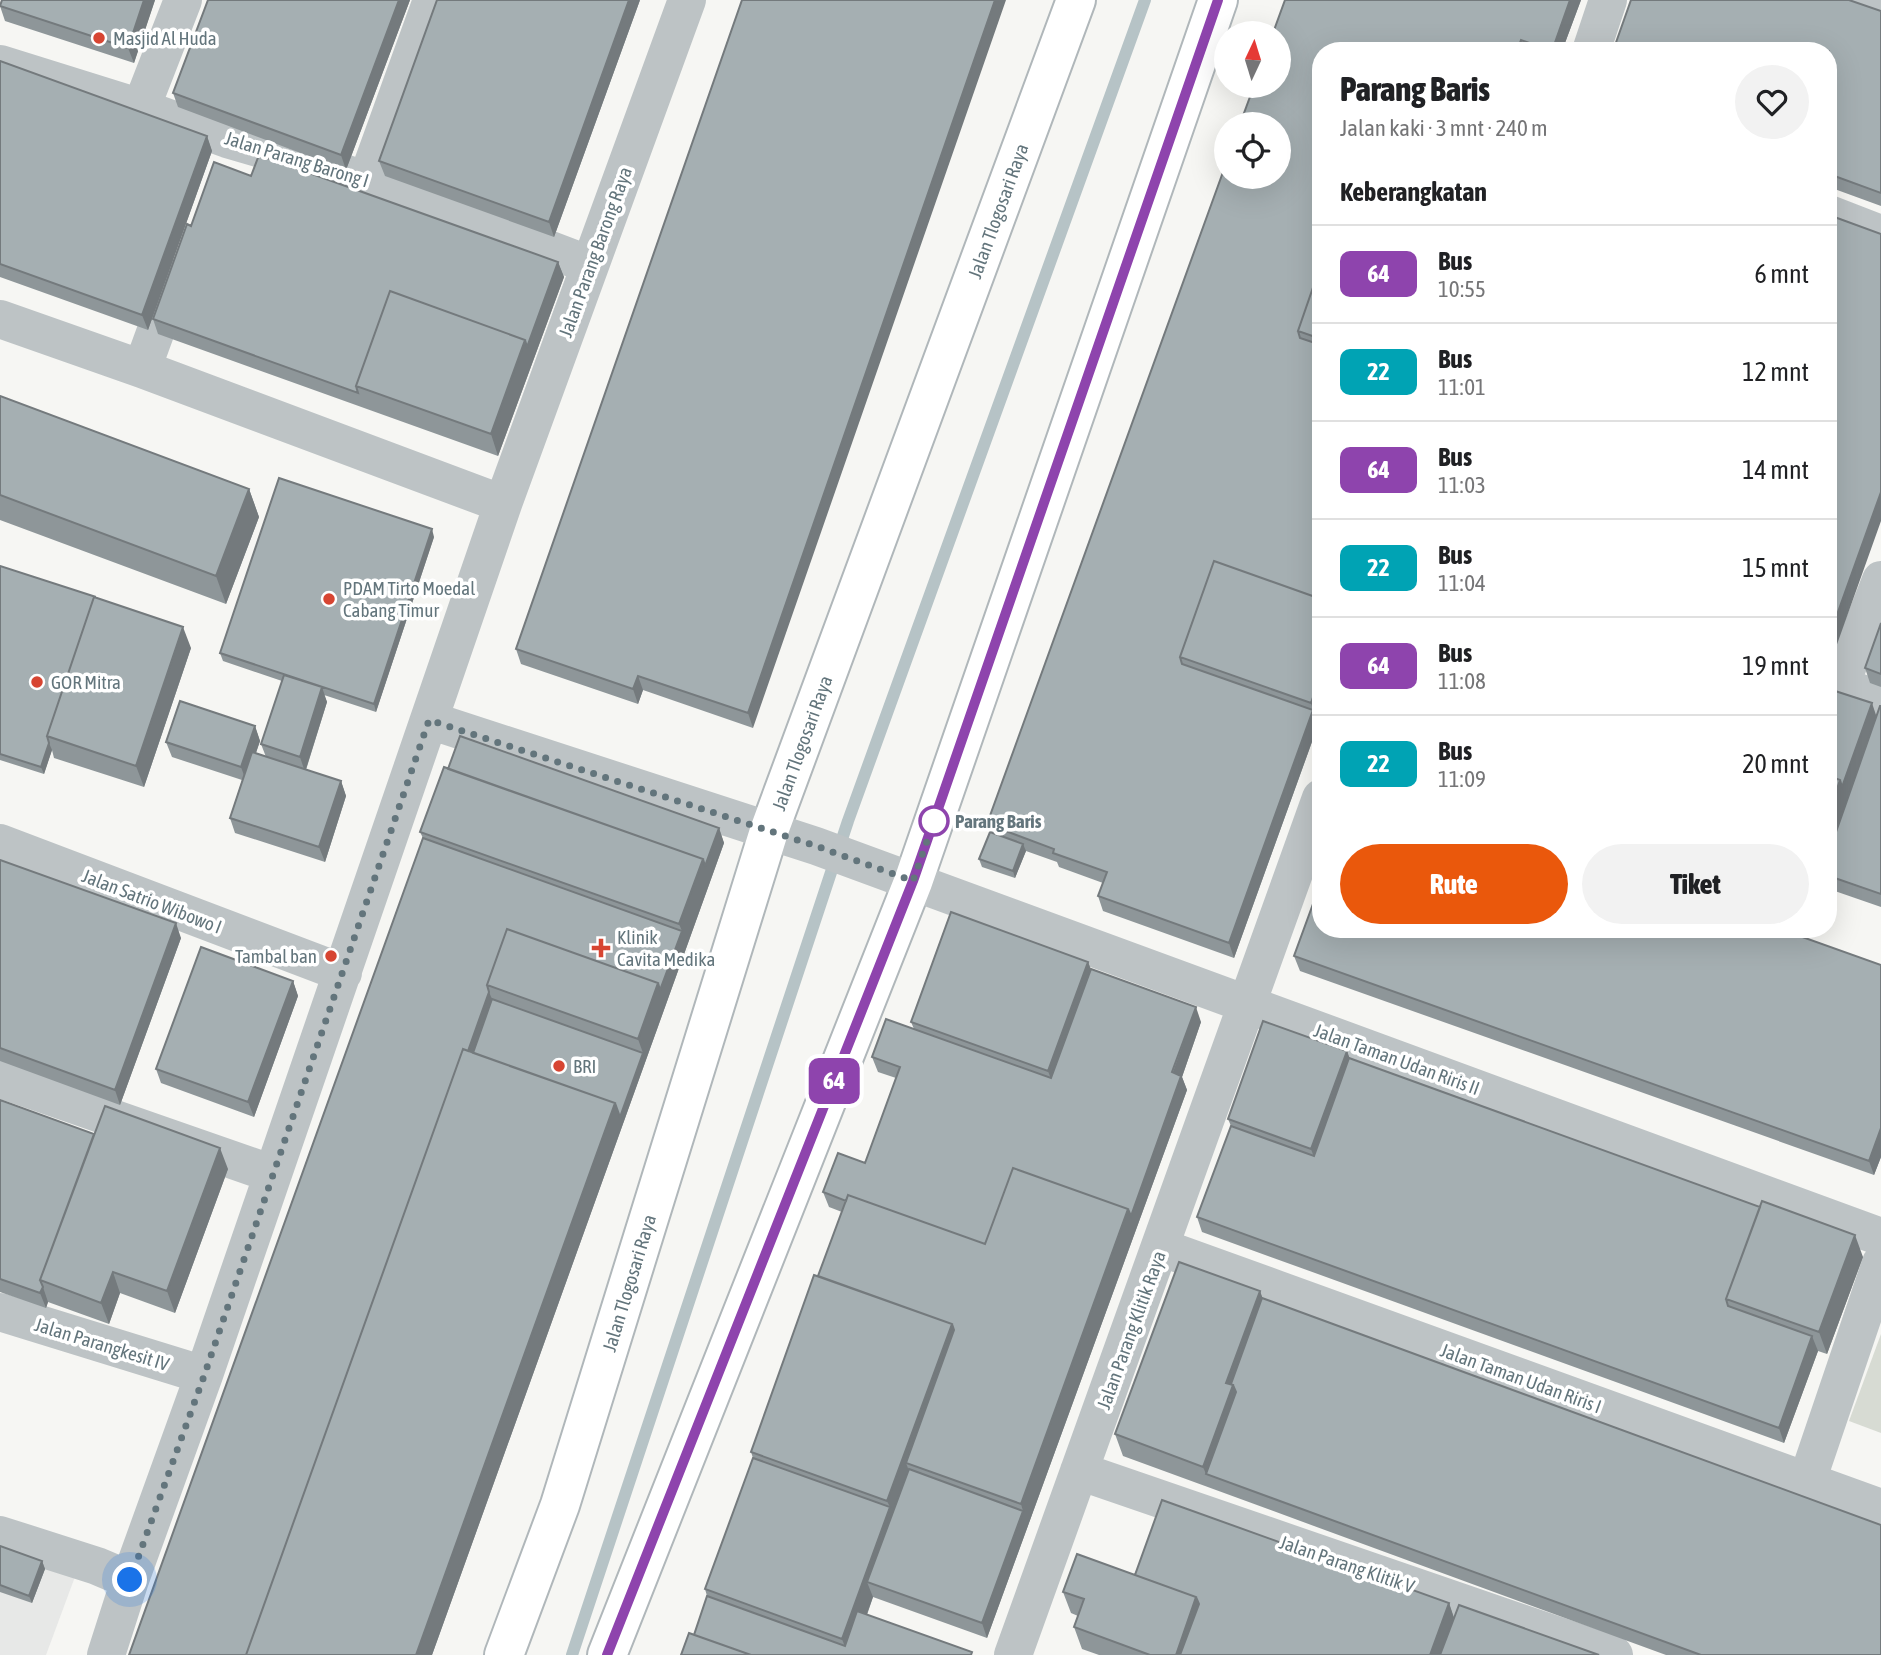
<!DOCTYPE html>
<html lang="id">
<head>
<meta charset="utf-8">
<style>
	body { margin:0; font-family:"Asap Condensed",sans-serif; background:#f2f2f2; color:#202124; height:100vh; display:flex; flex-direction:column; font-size:26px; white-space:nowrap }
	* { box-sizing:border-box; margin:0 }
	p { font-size:23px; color:#757577 }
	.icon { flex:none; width:38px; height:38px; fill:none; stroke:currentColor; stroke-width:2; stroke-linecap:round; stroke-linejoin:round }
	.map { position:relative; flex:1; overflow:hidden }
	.drawer { position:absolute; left:1312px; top:42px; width:525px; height:896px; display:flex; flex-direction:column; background:#fff; border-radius:28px; box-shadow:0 7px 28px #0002 }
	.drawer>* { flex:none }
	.badge { padding:0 14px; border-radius:10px; font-size:24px; line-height:46px }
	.needle { width:46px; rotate:4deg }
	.fabs { position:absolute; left:1214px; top:21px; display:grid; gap:14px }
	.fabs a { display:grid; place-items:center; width:77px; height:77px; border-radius:50%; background:#fff; box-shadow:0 7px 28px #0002; font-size:35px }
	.you { position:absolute; width:35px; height:35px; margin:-18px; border:5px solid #fff; border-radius:50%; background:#1a73e8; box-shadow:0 0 0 10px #1a73e833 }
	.map>.badge { position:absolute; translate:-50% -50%; box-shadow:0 0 0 4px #fff }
	h2 { padding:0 28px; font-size:26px; line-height:63px }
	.round { display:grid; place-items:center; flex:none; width:74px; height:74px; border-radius:37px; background:#f2f2f2 }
	.overview { display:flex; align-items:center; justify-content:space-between; height:119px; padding:0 28px }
	h1 { font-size:33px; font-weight:800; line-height:52px }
	.action { display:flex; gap:14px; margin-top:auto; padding:14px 28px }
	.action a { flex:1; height:80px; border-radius:42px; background:#ea580c; color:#fff; font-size:28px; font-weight:800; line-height:80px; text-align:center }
	.action a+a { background:#f2f2f2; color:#202124 }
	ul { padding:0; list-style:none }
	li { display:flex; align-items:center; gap:21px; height:98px; padding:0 28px; border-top:2px solid #e0e0e0 }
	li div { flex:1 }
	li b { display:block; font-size:26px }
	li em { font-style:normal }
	li .badge { min-width:77px; font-weight:700; text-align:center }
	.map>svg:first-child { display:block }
	.built { fill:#e7e8e7 }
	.green { fill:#d7dbd3 }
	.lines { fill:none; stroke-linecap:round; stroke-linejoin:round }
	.stream { stroke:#b6c3c6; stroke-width:12 }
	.secondary-casing { stroke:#b0b7ba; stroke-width:42 }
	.street { stroke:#bdc3c5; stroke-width:38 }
	.secondary { stroke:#fff; stroke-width:38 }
	.wall { fill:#8e9699 }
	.shaded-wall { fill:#747a7d }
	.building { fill:#a5afb2; stroke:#747a7d; stroke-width:2 }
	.line-casing { stroke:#fff; stroke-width:16 }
	.line { stroke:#8e44ad; stroke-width:10 }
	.walk { stroke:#63757c; stroke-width:7; stroke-dasharray:0 12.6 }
	.poi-dot { fill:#d74532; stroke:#fff; stroke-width:2.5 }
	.stop-dot { fill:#fff; stroke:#8e44ad; stroke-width:3.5 }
	.labels { text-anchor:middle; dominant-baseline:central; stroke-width:7; stroke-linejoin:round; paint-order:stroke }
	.poi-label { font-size:19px; fill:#63757c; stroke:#fff; text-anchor:start }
	.street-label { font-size:19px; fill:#63757c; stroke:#fff }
	.stop-label { font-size:19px; font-weight:bold; fill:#63757c; stroke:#fff; text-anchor:start }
</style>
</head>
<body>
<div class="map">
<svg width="1881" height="1655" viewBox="0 0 1881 1655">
	<rect width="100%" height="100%" fill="#f6f6f3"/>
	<path class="built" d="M0,1546L76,1574L46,1655H0Z"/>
	<path class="green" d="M1881,1334V1433L1849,1421Z"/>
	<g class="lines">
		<path class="stream" d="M572,1655L848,821L1145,0"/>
		<defs>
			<path id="secondary" d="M504,1655L560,1505L769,831L1076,0
				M607,1655L913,882L1218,0"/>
		</defs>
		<use href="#secondary" class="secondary-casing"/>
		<path class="street" d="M1859,0L1881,8
			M1591,51L1608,0
			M0,64L141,108L227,139L367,180L590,265
			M141,108L183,0
			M367,180L432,0
			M1829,214L1881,234
			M0,319L142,369L503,504
			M142,369L175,278
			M1829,682L1881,700
			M1840,686L1881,580
			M429,720L816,846L1881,1237
			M0,843L343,973
			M0,1079L273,1174
			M1160,1247L1881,1508
			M0,1312L204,1375
			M1079,1471L1614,1655
			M1807,1481L1881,1263
			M0,1535L97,1566L130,1580
			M106,1655L130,1580L204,1375L503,504L687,0
			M1013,1655L1321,798"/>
		<use href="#secondary" class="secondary"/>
	</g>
	<path class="wall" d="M155,0L134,63L5,21L0,6Z
		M208,0H410L346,170L178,107L173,93Z
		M640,0L554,237L385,176L379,161Z
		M742,0L753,728L643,690L638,704L521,664L516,649Z
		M1285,0H1581L1562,51H1321V717L1234,958L1103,911L1098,896L1103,883L1059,867L1057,862L1026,851L1015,878L982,867L979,859L990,832L987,824Z
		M1881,11V206L1829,187V51Z
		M0,61L207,136L212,151L148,330L0,277Z
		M251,176L558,262L564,277L498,456L158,334L153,319L191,226Z
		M0,396L249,489L259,517L226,604L0,520Z
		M434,537L376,712L324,695L327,702L306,770L341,781L346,796L325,862L235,833L230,818L242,780L172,757L166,742L255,726L260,741L256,753L266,757L261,744L282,681L223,661L220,653Z
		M0,566L191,648L144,787L54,758L52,750L44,774L0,760Z
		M1881,623V687L1870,683L1865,668Z
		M1829,689L1877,716L1881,706V907L1829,889Z
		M719,828L724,843L432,1655L423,838L420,832Z
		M0,860L181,938L120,1105L0,1061Z
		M1294,956L1881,965V1157L1874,1175L1300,971Z
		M1088,962L1091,969L1201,1022L1182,1077L1187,1090L987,1638L873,1597L867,1615L972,1655L694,1635L707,1596L705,1589L753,1458L751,1452L842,1212L829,1207L823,1192L865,1163L896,1078L878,1072L872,1057L914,1029L911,1022Z
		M293,981L298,996L254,1117L161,1083L156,1069Z
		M1347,1051L1349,1058L1863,1257L1827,1354L1818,1351L1784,1443L1202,1232L1197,1217L1231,1126L1228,1119Z
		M0,1100L94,1134L228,1169L175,1313L120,1293L109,1324L48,1302L46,1308L0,1292Z
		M1260,1291L1262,1298L1881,1655H1666L1123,1456L1115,1434Z
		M0,1546L42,1561L45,1569L32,1603L0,1592Z
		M1135,1575L1449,1603L1454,1618L1440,1655H1099L1082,1649L1074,1627L1078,1616L1071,1613L1063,1592Z"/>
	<path class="shaded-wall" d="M144,0H155L134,63L128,48Z
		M399,0H410L346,170L341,155Z
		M629,0H640L554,237L549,222Z
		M995,0H1006L753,728L748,713Z
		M1570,0H1581L1562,51H1552Z
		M1521,40L1525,51H1517Z
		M207,136L212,151L148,330L142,315Z
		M558,262L564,277L498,456L491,434L525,340Z
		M249,489L259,517L226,604L216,576Z
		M1881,492V521L1830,664L1829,637Z
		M432,529L434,537L376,712L374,704Z
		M183,627L191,648L144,787L136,766Z
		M1321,674V717L1318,725L1311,703Z
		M638,676L643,690L638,704L633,689Z
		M322,687L327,702L305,772L300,757Z
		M1872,703L1877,718L1829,857V813L1840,780Z
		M1313,710L1318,725L1234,958L1229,943Z
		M255,726L260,741L246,781L241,767Z
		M49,743L52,750L44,774L41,767Z
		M341,781L346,796L325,862L319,847Z
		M719,828L724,843L432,1655H416L615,1103L643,1053L638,1039L658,983L682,931L679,924L703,859Z
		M1023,844L1026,851L1015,878L1013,871Z
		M176,923L181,938L120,1105L115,1090Z
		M1088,962L1096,984L1056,1093L1048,1071Z
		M293,981L298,996L254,1117L248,1102Z
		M489,992L495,1006L251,1655Z
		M1196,1007L1201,1022L1182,1077L1187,1090L987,1638L982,1623L1023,1511L1021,1504Z
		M1347,1051L1355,1073L1319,1171L1311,1149Z
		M1881,1128V1157L1874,1175L1869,1161Z
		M220,1148L228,1169L175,1313L167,1291Z
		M1855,1235L1863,1257L1827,1354L1819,1332Z
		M113,1272L120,1293L109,1324L101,1303Z
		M43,1287L48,1302L46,1308L40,1293Z
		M1260,1291L1268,1313L1206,1474L1203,1467L1226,1383Z
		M952,1324L962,1352L906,1463L914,1484L867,1582L873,1597L852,1655H848L842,1639L890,1507L887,1501Z
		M1812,1336L1818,1351L1784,1443L1779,1428Z
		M42,1561L45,1569L32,1603L29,1596Z
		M1196,1597L1204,1619L1191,1655H1176Z
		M1449,1603L1454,1618L1440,1655H1430Z"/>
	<path class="building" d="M2,0H144L128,48L0,6Z
		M208,0H399L341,155L173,93Z
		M437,0H629L549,222L379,161Z
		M742,0H995L748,713L638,676L633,689L516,649Z
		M1285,0H1570L1552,51L1521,40L1517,51H1321V278L1317,276L1298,331L1300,338L1321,345V599L1214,561L1180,657L1182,664L1313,710L1229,943L1098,896L1107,872L1053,853L1054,849L987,824L1227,161V177H1279V124H1240L1254,86H1279V33H1273Z
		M1631,0H1849L1881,11V193L1829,174V51H1613Z
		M0,61L207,136L142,315L0,264Z
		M259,155L558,262L527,347L525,340L390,291L356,386L358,393L153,319L187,224L191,226L214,162L251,176Z
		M1829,215L1881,234V492L1829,637Z
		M1317,276L1321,278V339L1298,331Z
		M390,291L525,340L491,434L356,386Z
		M0,396L249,489L216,576L0,495Z
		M279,478L432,529L374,704L220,653Z
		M1214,561L1321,599V674L1311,703L1180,657Z
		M0,566L96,597H94L47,736L49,743L41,767L0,754Z
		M94,597L183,627L136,766L47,736Z
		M1881,623V674L1865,668Z
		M284,675L322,687L300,757L261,744Z
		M1829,689L1872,703L1842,787L1840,780L1829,776Z
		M180,701L255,726L241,767L166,742Z
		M1880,706H1881V894L1829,876V852Z
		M460,736L719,828L705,866L703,859L448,769Z
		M252,752L341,781L319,847L230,818Z
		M444,767L703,859L679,924L420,832Z
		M1829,776L1840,780L1829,813Z
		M990,832L1023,844L1013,871L979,859Z
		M423,838L682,931L660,990L658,983L507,929L487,985L489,992L468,1051L463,1049L246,1655H129Z
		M0,860L176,923L115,1090L0,1048Z
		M1321,882V929H1780L1881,965V1128L1869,1161L1294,956Z
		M951,912L1088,962L1048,1071L911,1022Z
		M507,929L658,983L638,1039L487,985Z
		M201,947L293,981L248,1102L156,1069Z
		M1091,969L1196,1007L1172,1072L1181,1076L1131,1216L1128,1209L1013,1168L985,1244L848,1195L846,1201L823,1192L838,1153L865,1163L900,1067L872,1057L886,1019L1051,1078Z
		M492,999L643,1053L620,1117L615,1103L473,1053Z
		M1263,1021L1347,1051L1311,1149L1228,1119Z
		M463,1049L615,1103L416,1655H246Z
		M1349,1058L1760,1207L1726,1299L1728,1306L1812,1336L1779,1428L1197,1217L1231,1126L1314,1156Z
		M0,1100L94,1134L40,1280L43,1287L40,1293L0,1279Z
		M105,1106L220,1148L167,1291L113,1272L101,1303L40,1280Z
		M1013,1168L1128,1209L1021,1504L906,1463L954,1330L952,1324L818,1276L848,1195L985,1244Z
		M1762,1201L1855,1235L1819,1332L1726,1299Z
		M1179,1262L1260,1291L1226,1383L1233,1385L1203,1467L1115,1434Z
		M814,1275L952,1324L887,1501L751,1452Z
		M1262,1298L1881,1525V1655H1701L1206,1474L1236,1392L1233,1385L1231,1384Z
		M753,1458L890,1507L842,1639L705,1589Z
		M909,1469L1023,1511L982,1623L867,1582Z
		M1162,1500L1449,1603L1430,1655H1180L1199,1604L1196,1597L1135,1575Z
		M0,1546L42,1561L29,1596L0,1585Z
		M1077,1554L1196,1597L1176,1655H1150L1074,1627L1084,1599L1063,1592Z
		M707,1596L845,1646L857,1611L972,1652L971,1655H751L694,1635Z
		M1459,1605L1599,1655H1440Z
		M689,1633L751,1655H681Z"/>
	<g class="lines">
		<defs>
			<path id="line" d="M607,1655L913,881L1218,0"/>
		</defs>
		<use href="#line" class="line-casing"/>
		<use href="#line" class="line"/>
		<path class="walk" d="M130,1580L204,1376L429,720L816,846L913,881L934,821"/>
	</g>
	<g class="poi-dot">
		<circle cx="99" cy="38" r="7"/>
		<circle cx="329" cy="599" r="7"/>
		<circle cx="37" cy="682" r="7"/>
		<path d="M597.5 937.5h7v7h7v7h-7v7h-7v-7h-7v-7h7z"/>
		<circle cx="331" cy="956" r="7"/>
		<circle cx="559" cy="1066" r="7"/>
	</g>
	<circle class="stop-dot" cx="934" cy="821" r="14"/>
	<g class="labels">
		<g class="poi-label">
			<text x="113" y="38">Masjid Al Huda</text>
			<text x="343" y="588">PDAM Tirto Moedal<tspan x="343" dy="22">Cabang Timur</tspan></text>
			<text x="51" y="682">GOR Mitra</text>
			<text x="617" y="937">Klinik<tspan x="617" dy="22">Cavita Medika</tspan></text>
			<text x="317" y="956" text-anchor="end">Tambal ban</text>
			<text x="573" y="1066">BRI</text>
		</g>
		<g class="street-label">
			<text transform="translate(297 159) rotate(17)">Jalan Parang Barong I</text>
			<text transform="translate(998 211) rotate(-70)">Jalan Tlogosari Raya</text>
			<text transform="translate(595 252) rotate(-70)">Jalan Parang Barong Raya</text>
			<text transform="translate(802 743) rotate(-70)">Jalan Tlogosari Raya</text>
			<text transform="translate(152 901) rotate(21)">Jalan Satrio Wibowo I</text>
			<text transform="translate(1397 1059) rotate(20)">Jalan Taman Udan Riris II</text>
			<text transform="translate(629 1283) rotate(-73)">Jalan Tlogosari Raya</text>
			<text transform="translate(1131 1330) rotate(-70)">Jalan Parang Klitik Raya</text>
			<text transform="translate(102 1344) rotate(17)">Jalan Parangkesit IV</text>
			<text transform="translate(1521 1378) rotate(20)">Jalan Taman Udan Riris I</text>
			<text transform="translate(1347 1564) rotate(19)">Jalan Parang Klitik V</text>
		</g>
		<g class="stop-label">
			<text x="955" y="821">Parang Baris</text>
		</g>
	</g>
</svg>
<div class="fabs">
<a><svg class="needle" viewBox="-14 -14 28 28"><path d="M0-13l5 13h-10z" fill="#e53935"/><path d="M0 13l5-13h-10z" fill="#757577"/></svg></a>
<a><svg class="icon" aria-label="locate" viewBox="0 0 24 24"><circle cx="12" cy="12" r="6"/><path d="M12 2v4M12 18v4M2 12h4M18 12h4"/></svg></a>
</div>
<div class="you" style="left:130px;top:1580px"></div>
<b class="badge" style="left:834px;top:1081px;background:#8e44ad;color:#fff">64</b>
<section class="drawer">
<div class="overview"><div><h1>Parang Baris</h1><p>Jalan kaki · 3 mnt · 240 m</p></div><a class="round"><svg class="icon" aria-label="heart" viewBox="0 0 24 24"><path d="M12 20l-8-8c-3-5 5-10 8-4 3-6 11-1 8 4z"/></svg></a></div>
<h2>Keberangkatan</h2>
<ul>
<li><span class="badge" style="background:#8e44ad;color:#fff">64</span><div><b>Bus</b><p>10:55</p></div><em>6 mnt</em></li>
<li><span class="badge" style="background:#00a3b4;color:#fff">22</span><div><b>Bus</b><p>11:01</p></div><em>12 mnt</em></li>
<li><span class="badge" style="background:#8e44ad;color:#fff">64</span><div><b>Bus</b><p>11:03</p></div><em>14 mnt</em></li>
<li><span class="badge" style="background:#00a3b4;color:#fff">22</span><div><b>Bus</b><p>11:04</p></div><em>15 mnt</em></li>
<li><span class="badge" style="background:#8e44ad;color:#fff">64</span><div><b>Bus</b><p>11:08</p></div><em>19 mnt</em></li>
<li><span class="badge" style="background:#00a3b4;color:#fff">22</span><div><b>Bus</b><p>11:09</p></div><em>20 mnt</em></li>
</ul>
<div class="action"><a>Rute</a><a>Tiket</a></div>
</section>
</div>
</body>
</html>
